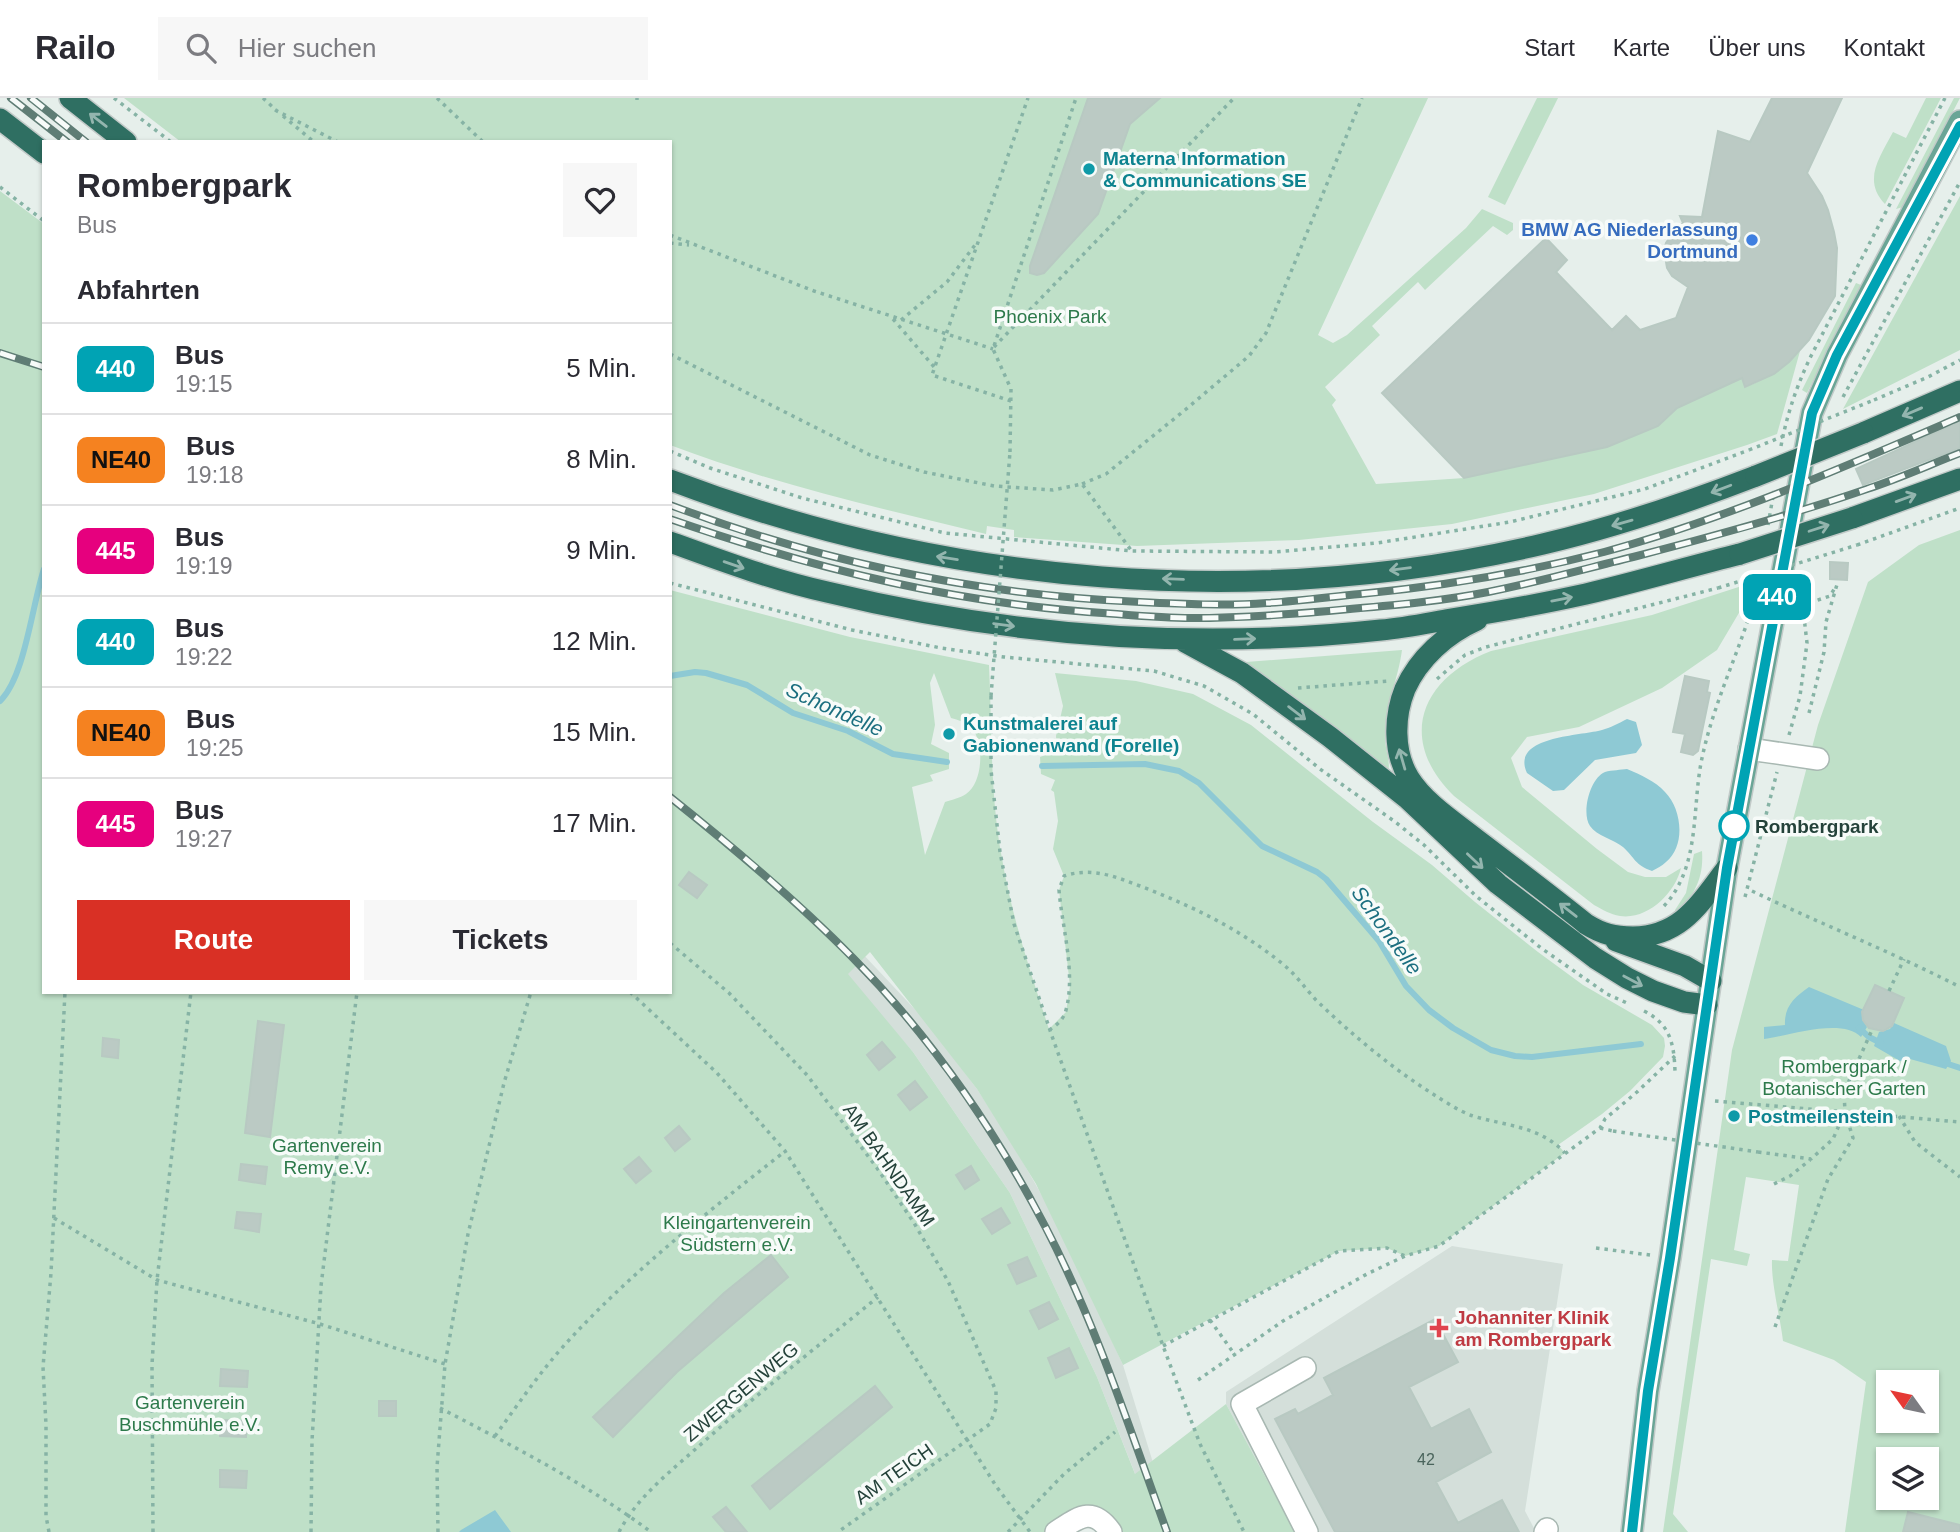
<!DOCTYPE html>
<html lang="de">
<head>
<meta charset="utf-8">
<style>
	body { margin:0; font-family:Arial,sans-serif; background:#f7f7f7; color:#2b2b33; height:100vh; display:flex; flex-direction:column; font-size:26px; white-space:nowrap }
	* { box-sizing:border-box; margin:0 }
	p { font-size:23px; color:#7c7c81 }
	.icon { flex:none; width:38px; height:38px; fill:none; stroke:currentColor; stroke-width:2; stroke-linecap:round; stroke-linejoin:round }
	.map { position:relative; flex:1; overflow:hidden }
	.panel { position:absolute; left:42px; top:42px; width:630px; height:854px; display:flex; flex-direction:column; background:#fff; border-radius:0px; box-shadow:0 2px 5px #0004 }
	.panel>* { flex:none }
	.badge { padding:0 14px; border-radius:10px; font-size:24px; line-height:46px }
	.needle { width:46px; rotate:303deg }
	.fabs { position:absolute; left:1876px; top:1272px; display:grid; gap:14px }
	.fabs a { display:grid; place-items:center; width:63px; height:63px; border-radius:0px; background:#fff; box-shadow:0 2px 5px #0004; font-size:35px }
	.map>.badge { position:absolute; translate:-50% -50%; box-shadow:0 0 0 4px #fff }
	h2 { padding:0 35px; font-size:26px; line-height:63px }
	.round { display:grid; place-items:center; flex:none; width:74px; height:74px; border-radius:0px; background:#f7f7f7 }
	.summary { display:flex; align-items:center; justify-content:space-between; height:119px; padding:0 35px }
	h1 { font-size:33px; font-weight:700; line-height:52px }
	.primary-button { display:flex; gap:14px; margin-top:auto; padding:14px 35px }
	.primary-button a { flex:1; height:80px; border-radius:0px; background:#d93025; color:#fff; font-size:28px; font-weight:700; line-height:80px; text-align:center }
	.primary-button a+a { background:#f7f7f7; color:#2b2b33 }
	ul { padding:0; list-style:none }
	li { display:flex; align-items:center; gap:21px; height:91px; padding:0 35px; border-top:2px solid #e1e1e2 }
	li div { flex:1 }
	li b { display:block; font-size:26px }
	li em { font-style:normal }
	li .badge { min-width:77px; font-weight:700; text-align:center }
	header { display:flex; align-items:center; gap:42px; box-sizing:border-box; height:98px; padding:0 35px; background:#fff; border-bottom:2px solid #e1e1e2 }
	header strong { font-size:33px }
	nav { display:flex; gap:38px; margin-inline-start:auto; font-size:24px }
	.search { width:490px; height:63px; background:#f7f7f7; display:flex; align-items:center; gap:18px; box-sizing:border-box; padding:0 24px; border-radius:0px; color:#7c7c81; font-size:26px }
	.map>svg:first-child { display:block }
	.built { fill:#d4dfda }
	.green { fill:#bfe0c8; fill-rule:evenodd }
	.water { fill:#8ec9d4 }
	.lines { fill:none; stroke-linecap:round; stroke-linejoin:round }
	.stream { stroke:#8ec9d4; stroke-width:6 }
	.building { fill:#bbcac4; stroke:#b8c9c2; stroke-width:2 }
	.minor-casing { stroke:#a8b8b2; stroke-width:24 }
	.major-casing { stroke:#c2cac8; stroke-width:24 }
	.highway-casing { stroke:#c2cac8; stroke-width:24 }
	.path { stroke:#86b3a5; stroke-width:3.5; stroke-dasharray:3.5 5; stroke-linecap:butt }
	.minor { stroke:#fff; stroke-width:21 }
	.major { stroke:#6aa596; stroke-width:21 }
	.highway { stroke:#2f6f62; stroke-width:21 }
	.rail-casing { stroke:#5f7d75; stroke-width:8 }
	.rail { stroke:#f7fbf9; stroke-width:5; stroke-dasharray:16; stroke-linecap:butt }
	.highway-bridge-casing { stroke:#c2cac8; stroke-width:24; stroke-linecap:butt }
	.path-bridge { stroke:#86b3a5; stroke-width:3.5; stroke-dasharray:3.5 5; stroke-linecap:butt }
	.highway-bridge { stroke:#2f6f62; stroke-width:21 }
	.oneway { stroke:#93b5ae }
	.line-casing { stroke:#fff; stroke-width:16 }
	.line { stroke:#00a3b4; stroke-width:10 }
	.culture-dot { fill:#0f9aa8; stroke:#f7fbf9; stroke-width:2.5 }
	.shop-dot { fill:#3f7fe0; stroke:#f7fbf9; stroke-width:2.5 }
	.stop-dot { fill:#fff; stroke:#00a3b4; stroke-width:3.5 }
	.health-dot { fill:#e0444e; stroke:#f7fbf9; stroke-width:2.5 }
	.labels { text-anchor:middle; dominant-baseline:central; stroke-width:7; stroke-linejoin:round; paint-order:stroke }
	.number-label { font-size:16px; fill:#4a645c }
	.culture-label { font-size:19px; font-weight:bold; fill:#0d838f; stroke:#f7fbf9; text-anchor:start }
	.shop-label { font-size:19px; font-weight:bold; fill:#366cbe; stroke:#f7fbf9; text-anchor:end }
	.park-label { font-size:19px; fill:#2d7a4b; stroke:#f7fbf9 }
	.stop-label { font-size:19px; font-weight:bold; fill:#24423a; stroke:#f7fbf9; text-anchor:start }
	.street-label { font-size:19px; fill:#24423a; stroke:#f7fbf9 }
	.health-label { font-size:19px; font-weight:bold; fill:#be3a42; stroke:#f7fbf9; text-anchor:start }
	.water-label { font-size:21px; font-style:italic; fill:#1c6f80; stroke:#f7fbf9 }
</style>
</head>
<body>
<header>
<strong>Railo</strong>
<div class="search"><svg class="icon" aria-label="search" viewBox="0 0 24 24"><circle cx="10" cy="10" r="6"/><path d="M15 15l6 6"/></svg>Hier suchen</div>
<nav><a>Start</a><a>Karte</a><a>Über uns</a><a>Kontakt</a></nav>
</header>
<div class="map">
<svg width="1960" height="1434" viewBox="0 0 1960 1434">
	<rect width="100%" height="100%" fill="#e6efeb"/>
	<path class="built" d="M670,676L845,837L924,921L977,991L1012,1045L1057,1124L1123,1267L1170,1420L1158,1434L1097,1279L1010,1095L913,954Z
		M1452,1148L1563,1166L1525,1413L1536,1434H1295L1226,1306V1294Z"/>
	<path class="green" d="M124,0H1428L1318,237L1333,245L1347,237L1466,130L1482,111L1513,125V132L1507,137L1493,128L1425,192L1418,184L1372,228L1380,237L1325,289L1336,302L1332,307L1376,386L1464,380L1607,349L1658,328L1677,310L1742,280L1745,289C1767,281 1783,270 1800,253L1777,336L1747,347L1594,396L1452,426L1299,442L1137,448L1014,439V432L987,428L986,436C879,410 773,386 670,347V44H181Z
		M1537,0H1558L1505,107L1488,99Z
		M1926,0H1941L1885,106C1862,82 1880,59 1893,34L1906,40Z
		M1954,0H1960L1903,109L1896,111Z
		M0,93L44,126V894H670V492L850,539L989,567C992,629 990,693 1001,755C1011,816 1030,873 1049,931L1066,914L1070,888L1059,792L1064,778L1053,751L1058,723L1054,694L1051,692L1055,682L1041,676L1040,659L1057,653L1056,638L1063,608L1055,575L1136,583L1193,596L1251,627L1373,724L1432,767L1475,804L1538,854L1583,887L1652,927L1664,940L1665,948L1663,959L1630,993L1602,1016L1558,1047L1565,1055L1439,1148L1405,1158L1387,1150L1339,1153L1123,1267L1036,1086L977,991L870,854L848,876L913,954L1010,1095L1097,1279L1135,1376L1226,1306L1295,1434H1118L1073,1414L1044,1434H0ZM934,575L951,620C958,622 966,624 971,629C985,644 983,685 966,696C960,700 951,702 945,704L925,757L912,689L933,683L930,677L949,671V655L931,646L935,627L930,585Z
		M1960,98V252L1843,311Z
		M1856,185L1861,187L1807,295L1802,292Z
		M1960,432V1434H1845L1866,1284L1834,1262L1783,1243C1780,1218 1771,1185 1772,1162L1788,1163L1799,1087L1746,1079L1734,1152L1750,1156L1747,1168L1711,1161L1673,1416L1688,1434H1663L1732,952L1818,627L1868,484L1919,447ZM1888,1284H1927V1323H1888ZM1888,1362H1927V1400H1888Z
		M1751,485L1746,503L1717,552L1662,590L1579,629L1527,639L1511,660L1522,689L1597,751L1628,774L1645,779H1666L1681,770C1675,795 1648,822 1620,818C1610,816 1603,812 1594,807L1454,698C1396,641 1421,580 1491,553L1652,517Z
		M1402,552C1398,583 1384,609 1385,641C1385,651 1391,665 1388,674L1247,571L1246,564Z
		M1702,753C1704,781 1694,798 1675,817V812L1686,795L1694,756Z"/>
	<path class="water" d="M1627,621L1636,624L1642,647L1636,655L1595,662L1564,692L1553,693L1527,675C1510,638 1581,638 1602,632C1610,630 1619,625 1627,621Z
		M1627,671C1641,677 1655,683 1665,694C1682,711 1686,748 1666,764C1662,768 1657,770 1652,773C1635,767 1635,760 1623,749C1613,741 1597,738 1590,728C1581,715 1590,680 1605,674C1612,672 1621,672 1627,671Z
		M1809,889L1864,912L1863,922L1867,929L1861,939C1842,919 1788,938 1764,941V929L1785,927C1784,908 1795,899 1809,889Z
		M1894,925L1946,948L1951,963L1946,971L1910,961L1900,963L1874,948L1879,934L1890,931Z
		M495,1412L511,1434H459L461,1432Z"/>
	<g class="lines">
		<path class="stream" d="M670,578L695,574L706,575L747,587L793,615L848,633L893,656L947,664
			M0,603C25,579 32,507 44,471
			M1042,668L1145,666L1179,673L1199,685L1262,748L1317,774L1326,781L1379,843L1406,888L1429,912L1453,930L1491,952L1515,958L1532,959L1641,946
			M1859,930L1869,939L1881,945
			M1942,964L1960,970"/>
	</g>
	<path class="building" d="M1088,0H1160L1130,26L1098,116L1044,175L1037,177L1030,175V168Z
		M1772,0H1842L1807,75L1822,98L1828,112L1834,134L1837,150L1835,198L1809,242L1789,264L1774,276L1745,289L1742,280L1677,310L1658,328L1607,349L1464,380L1382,295L1546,140L1567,162L1556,174L1612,232L1626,218L1640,232L1676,220L1688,189L1672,178L1667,170L1664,152L1666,145L1674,133L1683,125L1680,118L1702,119L1718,33L1750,44Z
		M1960,323V350L1863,387L1856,371Z
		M1830,464L1848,465L1847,482L1830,481Z
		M1685,578L1709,583L1707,594L1710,595L1698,653L1693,657L1681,654L1685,636L1673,634Z
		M689,774L707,787L697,800L679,787Z
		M1875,887L1904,900L1892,928L1883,933L1869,930L1863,922L1862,914Z
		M258,923L284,927L270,1039L245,1035Z
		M103,940L119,942L118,960L102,958Z
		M882,944L895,959L879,972L867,957Z
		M915,983L927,999L910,1012L898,997Z
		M679,1028L690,1041L675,1053L665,1040Z
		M639,1059L651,1073L636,1085L624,1071Z
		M241,1066L267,1069L265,1086L239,1082Z
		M971,1068L979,1082L965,1091L956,1077Z
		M1001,1110L1010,1125L992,1136L982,1121Z
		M237,1114L261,1116L259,1134L235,1130Z
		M771,1157L788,1179L677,1274L613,1339L593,1319L724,1195Z
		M1027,1159L1036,1178L1017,1186L1008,1167Z
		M1049,1204L1058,1221L1039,1231L1030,1213Z
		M1435,1221L1458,1264L1409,1289L1431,1331L1469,1311L1491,1354L1436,1384L1458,1425L1502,1402L1519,1434H1335L1275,1321L1295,1311L1298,1316L1333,1297L1324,1280Z
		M1069,1250L1078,1270L1056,1280L1048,1260Z
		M221,1271L248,1273L247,1289L220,1288Z
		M875,1288L892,1309L770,1411L752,1388Z
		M379,1303H396V1318H379Z
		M221,1322L247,1323L246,1339L220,1338Z
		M220,1372L247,1373L246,1390L220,1389Z
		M726,1409L747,1434H726L713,1419Z
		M1908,1414L1960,1427V1434H1903Z"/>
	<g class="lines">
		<defs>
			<path id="minor" d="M1749,651L1818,661
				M1305,1270L1242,1306L1307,1434
				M1056,1434C1078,1420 1092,1407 1111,1434
				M1545,1434L1547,1431"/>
			<path id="major" d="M1632,1434L1648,1293L1670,1160L1727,770L1812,315L1837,257L1960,23"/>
			<path id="highway" d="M70,0L126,44
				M0,21L44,55
				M1863,335L1960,293
				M670,382C946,487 1254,514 1543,446C1616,429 1686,405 1756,378
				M1852,420L1960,381
				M670,444C722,463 773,482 827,494C1008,538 1196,552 1381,532C1405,530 1428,525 1451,521C1496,514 1541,506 1586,496C1637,484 1688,469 1740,456
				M1477,522C1446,536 1419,560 1405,591C1394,618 1393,654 1409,680C1424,704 1453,723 1476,741C1513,769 1550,797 1586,826C1602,836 1614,839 1633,839C1682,838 1700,805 1727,770
				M1185,544L1242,575L1330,639L1408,701L1498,786L1595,860L1627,880L1653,893L1684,904L1707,907
				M1616,843L1685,868L1711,883"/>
		</defs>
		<use href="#minor" class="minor-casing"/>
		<use href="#major" class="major-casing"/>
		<use href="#highway" class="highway-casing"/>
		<path class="path" d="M114,0L171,44
			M263,0L277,13
			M437,0L483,44
			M637,2V0
			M275,12L338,44
			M283,18L314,44
			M0,89L44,123
			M670,137L814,193L993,251
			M670,145L689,147
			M893,221L935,270
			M901,222L947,184L975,147
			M994,249L1234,0
			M670,256L870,357L924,374L994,388L1053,392L1082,386L1131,452
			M1843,299L1960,84
			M1874,302L1928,279L1960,262
			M1011,303L932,277L1028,0
			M1781,348C1787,316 1797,287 1811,258L1945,0
			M670,353L710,370L802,400L945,435L1132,453L1274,454L1377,445L1510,424L1645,391L1749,352
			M1010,354L1011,291L993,251L1076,0
			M1082,386L1106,376L1185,312L1249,258L1266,235L1362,0
			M1768,427L1774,393
			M1857,447L1960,410
			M670,485L852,532L941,550L1004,559L1154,573L1204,588L1253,616L1320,671L1394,723L1424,747L1476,798L1541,850L1607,896L1627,905
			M1801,505L1812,504L1830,498L1836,488
			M1437,581L1465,557L1486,549L1718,490
			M1298,590L1388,583
			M991,598V672L1000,754L1014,826L1053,941L1163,1248L1200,1346L1244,1434
			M1809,615L1824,554L1826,524L1838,483
			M1789,637L1800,598L1807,545L1801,493
			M1752,793C1821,826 1892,854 1960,889
			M1745,799L1777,674
			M1664,808C1700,769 1692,713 1701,665C1712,608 1739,555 1755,500
			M670,845L729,895L807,977L877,1070L914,1125L948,1183L996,1293V1310L990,1326L838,1434
			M1889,893L1904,861
			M630,894L717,975L785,1053L996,1388L1030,1434
			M1644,913C1670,926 1674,945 1675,973
			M1049,932C1057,927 1064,921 1066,912C1076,875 1062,829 1059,792L1064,778C1091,769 1114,778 1140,788C1192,808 1240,831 1284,867C1296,877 1305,890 1316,902C1352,937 1393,971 1436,998C1447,1005 1461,1014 1473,1018C1506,1028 1540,1028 1565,1055
			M1715,1003L1845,1014
			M1899,1018L1915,1044L1960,1079
			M1600,1030L1613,1033
			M1758,1054L1811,1061L1833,1041L1845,1014L1960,1024
			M1774,1086L1790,1078L1810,1062
			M54,1120L157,1182L320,1226L445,1266
			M1596,1150L1650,1157
			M1210,1222L1235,1257
			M1775,1229L1828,1081L1853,1040L1845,1014L1844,994L1872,932
			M1163,1248L1339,1153L1387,1150L1405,1158
			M1198,1282L1283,1223L1367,1176L1405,1158L1439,1148L1600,1030L1605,1021L1637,994L1675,958
			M440,1310C511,1347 587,1386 651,1434
			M495,1338C519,1305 542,1271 570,1241C635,1171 709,1113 784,1054
			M49,1434L46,1418V1327L43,1269L51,1175L65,894
			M153,1434L152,1267L157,1182L191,894
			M311,1434L312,1343L321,1188L357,894
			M438,1434L437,1369L445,1266L468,1136L504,985L531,894
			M619,1434C638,1398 670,1374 699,1348C757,1296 818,1248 878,1199
			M1008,1434L1064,1376L1115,1334"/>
		<use href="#minor" class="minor"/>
		<use href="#major" class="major"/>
		<use href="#highway" class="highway"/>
		<defs>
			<path id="rail" d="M11,0L67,44
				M31,0L86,44
				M0,255L44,269
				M670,407C821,464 979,497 1140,504C1182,506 1225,508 1267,505C1298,503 1329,499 1360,496C1443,488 1523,475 1604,454C1726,421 1844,369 1960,319
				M670,421C817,472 962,507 1117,516C1142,518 1166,520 1191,520C1244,520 1297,516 1350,511C1396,507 1443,503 1488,494C1538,484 1588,470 1637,458C1714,438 1792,417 1867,391C1898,381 1929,367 1960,355
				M670,699C734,750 796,802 853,860C930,938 995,1032 1046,1130C1096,1226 1130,1332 1167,1434"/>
		</defs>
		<use href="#rail" class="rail-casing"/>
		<use href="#rail" class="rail"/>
		<defs>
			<path id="highway-bridge" d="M1756,378L1863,335
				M1740,456L1852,420"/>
		</defs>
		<use href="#highway-bridge" class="highway-bridge-casing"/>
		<path class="path-bridge" d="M1749,352L1874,302
			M1718,490L1857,447
			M991,598L1010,354
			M1613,1033L1758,1054"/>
		<use href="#highway-bridge" class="highway-bridge"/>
	</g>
	<defs><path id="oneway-shaft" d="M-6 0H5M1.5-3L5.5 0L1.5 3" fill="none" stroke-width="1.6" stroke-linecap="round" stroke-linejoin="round" transform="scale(1.75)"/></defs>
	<g class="oneway">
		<use href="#oneway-shaft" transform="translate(98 22) rotate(-142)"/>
		<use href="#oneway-shaft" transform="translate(1912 314) rotate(157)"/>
		<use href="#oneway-shaft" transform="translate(1721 391) rotate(159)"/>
		<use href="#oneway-shaft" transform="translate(1906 400) rotate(-20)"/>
		<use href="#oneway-shaft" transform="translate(1622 425) rotate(164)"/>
		<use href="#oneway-shaft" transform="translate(1819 430) rotate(-18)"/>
		<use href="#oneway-shaft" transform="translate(947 460) rotate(-171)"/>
		<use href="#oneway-shaft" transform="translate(734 467) rotate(19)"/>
		<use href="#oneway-shaft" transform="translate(1400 471) rotate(173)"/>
		<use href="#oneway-shaft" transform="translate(1173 481) rotate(-178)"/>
		<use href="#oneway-shaft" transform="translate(1562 501) rotate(-11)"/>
		<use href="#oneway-shaft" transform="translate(1004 527) rotate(8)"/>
		<use href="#oneway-shaft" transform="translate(1245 541) rotate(-2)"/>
		<use href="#oneway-shaft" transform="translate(1297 615) rotate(37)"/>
		<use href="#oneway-shaft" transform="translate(1402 661) rotate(-106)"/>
		<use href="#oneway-shaft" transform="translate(1475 763) rotate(43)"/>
		<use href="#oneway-shaft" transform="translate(1568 812) rotate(-142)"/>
		<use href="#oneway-shaft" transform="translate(1633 883) rotate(28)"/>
	</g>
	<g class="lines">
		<defs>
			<path id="line" d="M1632,1434L1648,1293L1670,1160L1727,770L1812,315L1837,257L1960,28"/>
		</defs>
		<use href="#line" class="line-casing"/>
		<use href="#line" class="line"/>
	</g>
	<g class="culture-dot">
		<circle cx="1089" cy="71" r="7"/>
		<circle cx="949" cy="636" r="7"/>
		<circle cx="1734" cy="1018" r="7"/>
	</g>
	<circle class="shop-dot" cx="1752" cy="142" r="7"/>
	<circle class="stop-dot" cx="1734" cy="728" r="14"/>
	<path class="health-dot" d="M1435.5 1219.5h7v7h7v7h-7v7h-7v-7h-7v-7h7z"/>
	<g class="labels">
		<g class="number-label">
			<text x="1426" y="1361">42</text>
		</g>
		<g class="culture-label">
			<text x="1103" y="60">Materna Information<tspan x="1103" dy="22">&amp; Communications SE</tspan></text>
			<text x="963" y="625">Kunstmalerei auf<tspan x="963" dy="22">Gabionenwand (Forelle)</tspan></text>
			<text x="1748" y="1018">Postmeilenstein</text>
		</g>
		<g class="shop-label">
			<text x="1738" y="131">BMW AG Niederlassung<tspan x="1738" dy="22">Dortmund</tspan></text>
		</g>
		<g class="park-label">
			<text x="1050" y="218">Phoenix Park</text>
			<text x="1844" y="968">Rombergpark /<tspan x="1844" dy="22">Botanischer Garten</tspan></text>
			<text x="327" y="1047">Gartenverein<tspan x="327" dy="22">Remy e.V.</tspan></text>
			<text x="737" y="1124">Kleingartenverein<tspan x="737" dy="22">Südstern e.V.</tspan></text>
			<text x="190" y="1304">Gartenverein<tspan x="190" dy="22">Buschmühle e.V.</tspan></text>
		</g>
		<g class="stop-label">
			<text x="1755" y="728">Rombergpark</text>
		</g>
		<g class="street-label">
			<text transform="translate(889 1067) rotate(55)">AM BAHNDAMM</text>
			<text transform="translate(741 1294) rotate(-40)">ZWERGENWEG</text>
			<text transform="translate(894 1376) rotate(-35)">AM TEICH</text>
		</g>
		<g class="health-label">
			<text x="1455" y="1219">Johanniter Klinik<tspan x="1455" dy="22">am Rombergpark</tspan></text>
		</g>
		<g class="water-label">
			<text transform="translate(835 611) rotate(24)">Schondelle</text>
			<text transform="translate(1387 832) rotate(54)">Schondelle</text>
		</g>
	</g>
</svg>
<div class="fabs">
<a><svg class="needle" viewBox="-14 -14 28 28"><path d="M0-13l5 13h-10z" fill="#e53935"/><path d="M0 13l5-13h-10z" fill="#7c7c81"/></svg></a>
<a><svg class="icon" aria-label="layers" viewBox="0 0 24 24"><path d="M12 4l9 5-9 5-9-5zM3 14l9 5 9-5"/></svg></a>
</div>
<b class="badge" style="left:1777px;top:499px;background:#00a3b4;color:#fff">440</b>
<section class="panel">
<div class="summary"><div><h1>Rombergpark</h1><p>Bus</p></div><a class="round"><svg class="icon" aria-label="heart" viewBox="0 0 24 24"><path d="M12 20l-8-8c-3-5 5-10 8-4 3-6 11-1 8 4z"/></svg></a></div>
<h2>Abfahrten</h2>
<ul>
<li><span class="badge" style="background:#00a3b4;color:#fff">440</span><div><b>Bus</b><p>19:15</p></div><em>5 Min.</em></li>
<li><span class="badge" style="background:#f58220;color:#111">NE40</span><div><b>Bus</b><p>19:18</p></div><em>8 Min.</em></li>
<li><span class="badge" style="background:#e6007e;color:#fff">445</span><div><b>Bus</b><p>19:19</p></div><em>9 Min.</em></li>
<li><span class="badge" style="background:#00a3b4;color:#fff">440</span><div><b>Bus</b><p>19:22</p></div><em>12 Min.</em></li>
<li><span class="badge" style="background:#f58220;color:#111">NE40</span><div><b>Bus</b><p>19:25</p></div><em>15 Min.</em></li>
<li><span class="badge" style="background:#e6007e;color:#fff">445</span><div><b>Bus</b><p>19:27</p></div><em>17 Min.</em></li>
</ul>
<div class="primary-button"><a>Route</a><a>Tickets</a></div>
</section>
</div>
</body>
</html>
